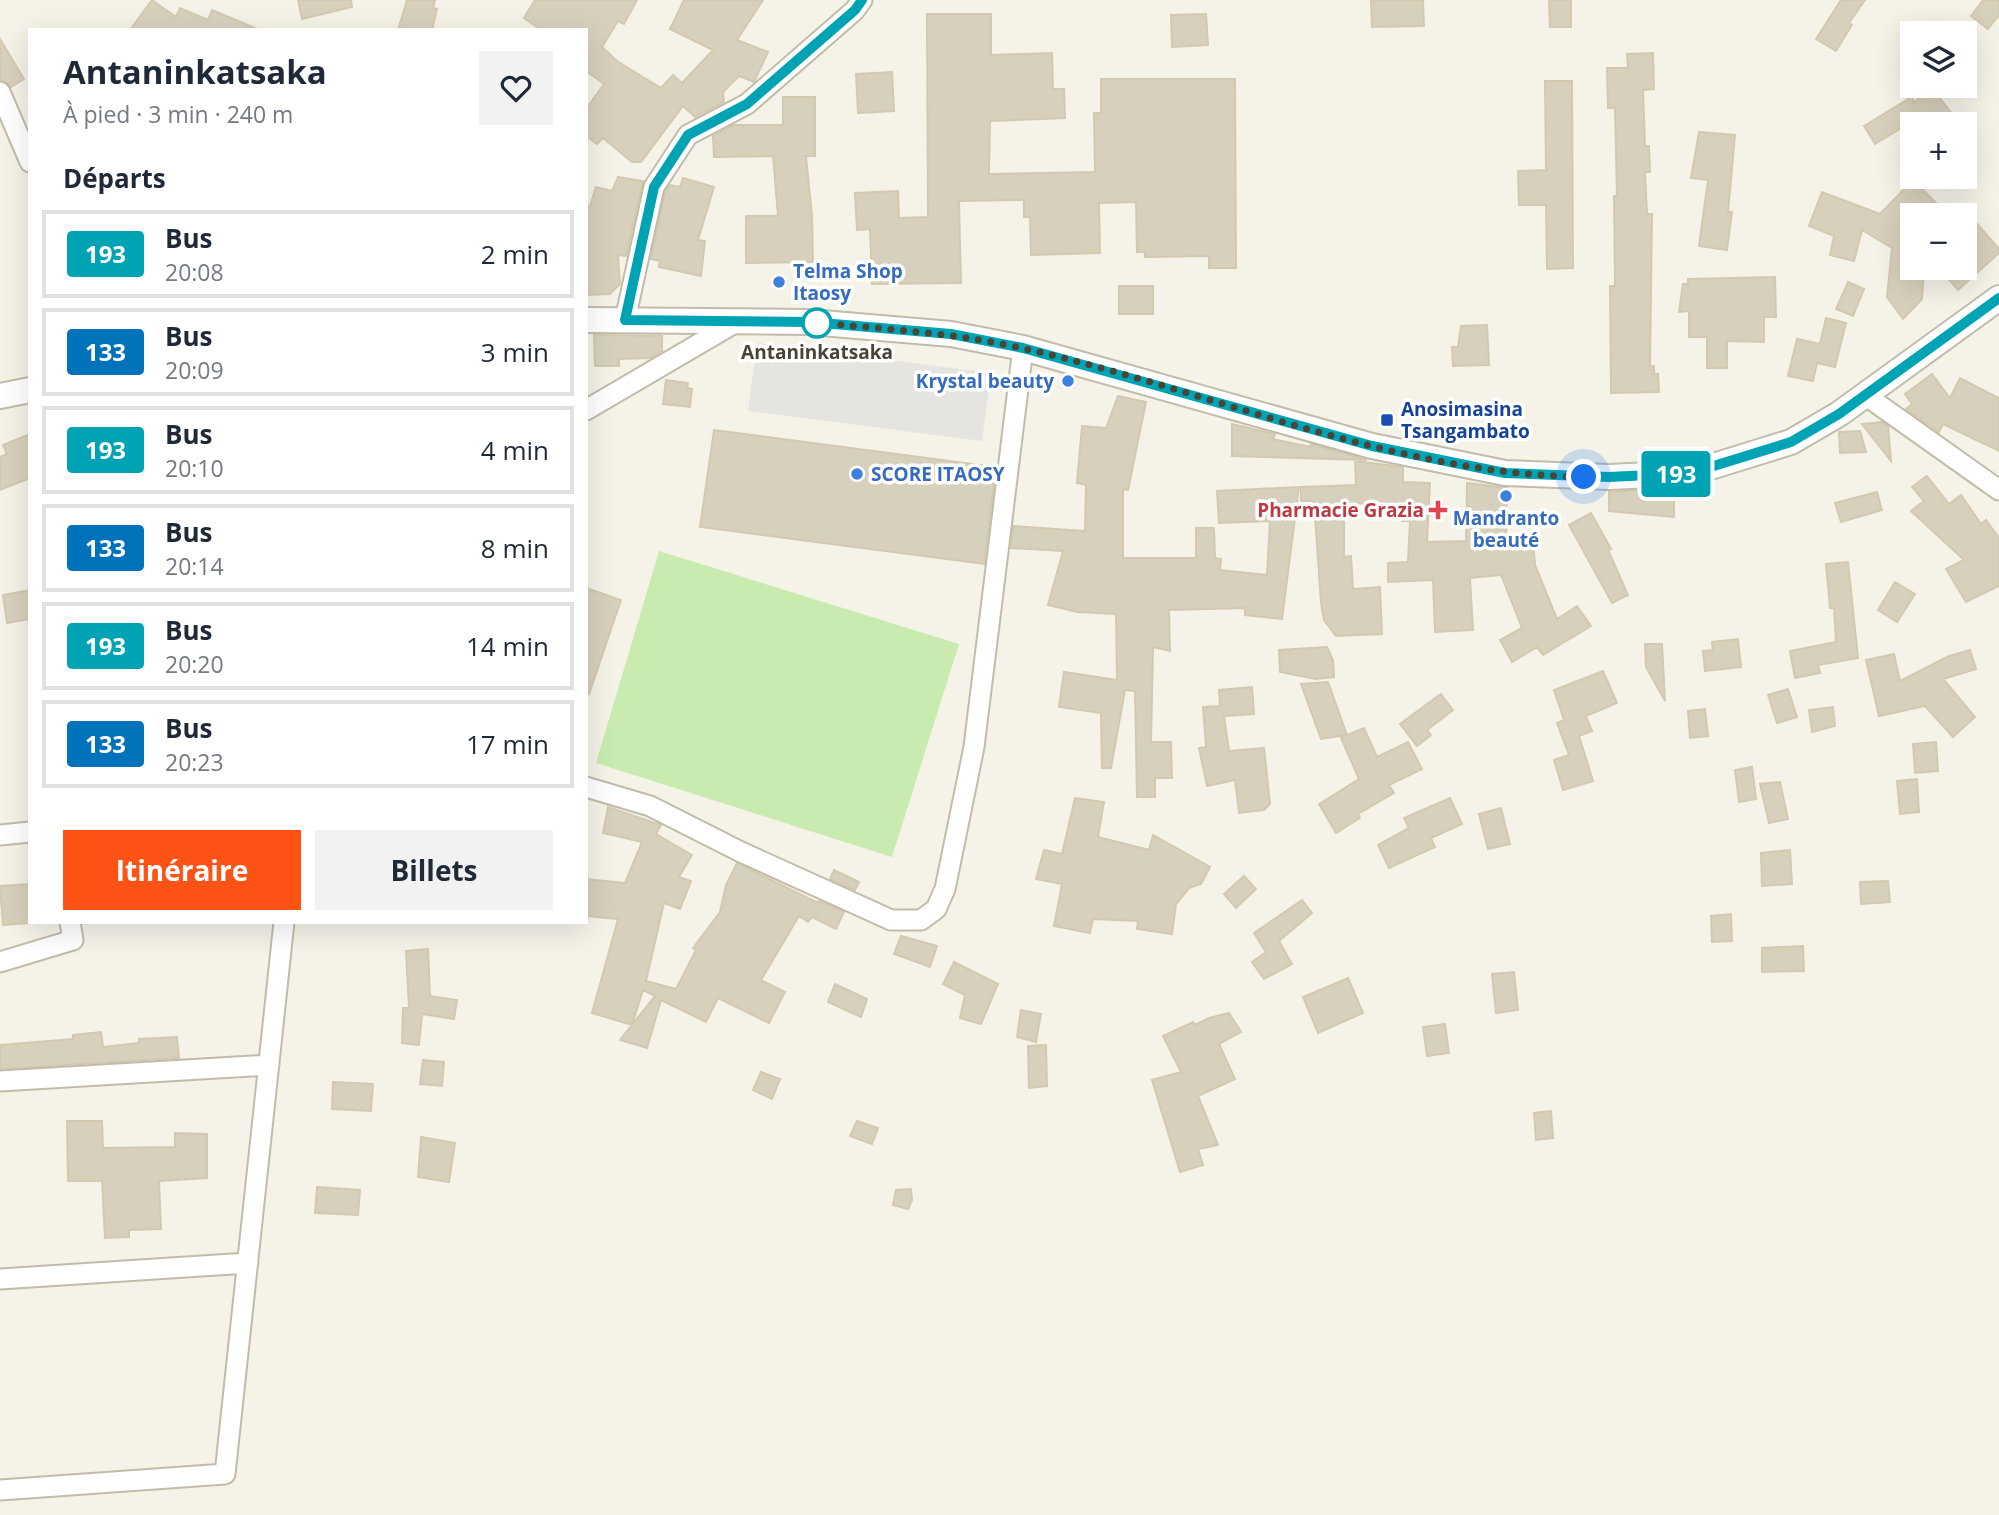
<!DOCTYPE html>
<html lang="fr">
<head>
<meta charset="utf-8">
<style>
	body { margin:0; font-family:"Open Sans",sans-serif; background:#f2f2f3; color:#1f2937; height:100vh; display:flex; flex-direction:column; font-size:26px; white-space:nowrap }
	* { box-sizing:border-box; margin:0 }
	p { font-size:23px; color:#747a83 }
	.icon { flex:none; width:38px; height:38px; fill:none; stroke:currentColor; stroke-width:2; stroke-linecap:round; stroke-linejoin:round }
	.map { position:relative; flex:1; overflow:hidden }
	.details { position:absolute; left:28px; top:28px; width:560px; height:896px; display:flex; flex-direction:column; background:#fff; border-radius:0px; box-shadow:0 7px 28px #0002 }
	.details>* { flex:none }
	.badge { padding:0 14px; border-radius:5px; font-size:24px; line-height:46px }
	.fabs { position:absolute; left:1900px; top:21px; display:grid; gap:14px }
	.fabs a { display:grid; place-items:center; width:77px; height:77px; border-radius:0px; background:#fff; box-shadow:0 7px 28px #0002; font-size:35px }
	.you { position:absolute; width:35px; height:35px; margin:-18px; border:5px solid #fff; border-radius:50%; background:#1a73e8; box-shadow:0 0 0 10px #1a73e833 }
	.map>.badge { position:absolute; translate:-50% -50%; box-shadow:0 0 0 4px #fff }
	h2 { padding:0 35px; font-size:26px; line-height:63px }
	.round { display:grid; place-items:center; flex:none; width:74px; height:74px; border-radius:0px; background:#f2f2f3 }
	.summary { display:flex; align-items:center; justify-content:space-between; height:119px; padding:0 35px }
	h1 { font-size:33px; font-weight:700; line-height:52px }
	.action { display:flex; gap:14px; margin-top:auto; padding:14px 35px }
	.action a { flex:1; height:80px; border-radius:0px; background:#ff5315; color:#fff; font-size:28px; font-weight:700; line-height:80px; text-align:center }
	.action a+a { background:#f2f2f3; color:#1f2937 }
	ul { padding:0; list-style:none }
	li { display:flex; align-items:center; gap:21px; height:88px; margin:0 14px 10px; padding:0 21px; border:4px solid #e0e1e3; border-radius:0px }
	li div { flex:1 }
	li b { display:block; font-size:26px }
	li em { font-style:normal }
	li .badge { min-width:77px; font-weight:700; text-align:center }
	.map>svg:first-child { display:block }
	.green { fill:#c9ebaf }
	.parking { fill:#e6e4e0 }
	.building { fill:#d7d0bd; stroke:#d3c9b0; stroke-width:2 }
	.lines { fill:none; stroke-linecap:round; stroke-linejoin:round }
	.minor-casing { stroke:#c1bcaa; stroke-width:23 }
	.tertiary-casing { stroke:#c1bcaa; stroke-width:28 }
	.minor { stroke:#fff; stroke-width:19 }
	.tertiary { stroke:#fff; stroke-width:24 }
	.line-casing { stroke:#fff; stroke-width:16 }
	.line { stroke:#00a3b4; stroke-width:10 }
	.walk { stroke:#494436; stroke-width:7; stroke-dasharray:0 12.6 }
	.shop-dot { fill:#3f7fe0; stroke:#fff; stroke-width:2.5 }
	.stop-dot { fill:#fff; stroke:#00a3b4; stroke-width:3.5 }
	.transit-dot { fill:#1a4fb4; stroke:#fff; stroke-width:2.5 }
	.health-dot { fill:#e0444e; stroke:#fff; stroke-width:2.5 }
	.labels { text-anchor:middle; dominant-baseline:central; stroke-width:7; stroke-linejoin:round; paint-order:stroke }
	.shop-label { font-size:19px; font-weight:bold; fill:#366cbe; stroke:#fff; text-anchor:start }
	.stop-label { font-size:19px; font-weight:bold; fill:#494436; stroke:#fff }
	.transit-label { font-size:19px; font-weight:bold; fill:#164399; stroke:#fff; text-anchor:start }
	.health-label { font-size:19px; font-weight:bold; fill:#be3a42; stroke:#fff; text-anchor:end }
</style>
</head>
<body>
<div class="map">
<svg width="1999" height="1515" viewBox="0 0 1999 1515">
	<rect width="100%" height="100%" fill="#f5f3e8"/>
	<path class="green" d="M659,551L959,644L892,857L596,763Z"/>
	<path class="parking" d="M757,343L991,373L982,441L748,411Z"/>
	<path class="building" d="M152,0L176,17L180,8L208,20L212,10L260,30H130Z
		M298,0H351L352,7L302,19Z
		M407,0H435L433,8L437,9L432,30H398Z
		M535,0H637L624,24L618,21L602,47L617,61L661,88L673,75L682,83L713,50L670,29L684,0H763L737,40L768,52L754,82L739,76L723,92L724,102L695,117L683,106L641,162H632L603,138L597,144L586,136V109L604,84L586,71V30H541L524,18Z
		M1371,0H1423L1424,26L1372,27Z
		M1549,0H1571V27H1550Z
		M1841,0H1865L1849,23L1852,25L1836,51L1816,39Z
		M1983,0H1999V15L1988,29L1971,16Z
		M927,14H991V55L1052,53L1053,89H1064L1065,118L990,121L989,174L1095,172L1094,113H1101V79H1235L1236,268H1209V256L1145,257V252H1137L1136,202L1099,203L1100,253L1031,255L1030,217H1024V200L959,201L961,283L872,284L870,229L857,230L855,193L898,191L899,218L928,217Z
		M1206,14L1208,45L1172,47L1171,15Z
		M0,39L24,79L11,87L0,80Z
		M1653,53L1654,89L1643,90L1645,146H1649L1650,172H1645L1647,214H1652L1650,366H1654V374H1658L1659,392L1611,393L1610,286H1615L1614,196H1617L1615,108H1608L1607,68H1628L1627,54Z
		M892,72L894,111L858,113L856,74Z
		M1545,81H1572L1573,268L1547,269L1546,205H1519L1518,171L1546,170Z
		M1932,88L1960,124H1908L1875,144L1864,126L1913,96V103Z
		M783,97H815V156H806L812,216L813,262L746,263V216H778L773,156L714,157L713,136L734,125H783Z
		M1699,132L1735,135L1728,212H1732L1727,250L1699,246L1708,180L1691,178Z
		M618,177L643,181L626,256L618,255L620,284L610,294L586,295V206H590L596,187L612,191Z
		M683,178L714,187L698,240L705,241L701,276L659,267L660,261L651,259L665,192L670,185L680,187Z
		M1913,180L1948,215H1913V268H1924L1922,299L1903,319L1887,297L1892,248L1862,230L1854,261L1830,255L1834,236L1809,226L1822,192L1880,214Z
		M1965,210L1999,249V253L1958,290L1945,275L1954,268H1965Z
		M1775,277L1776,317H1764V342L1727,341V368H1707V337H1689V311L1679,312L1683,284H1688V279Z
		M1848,282L1864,289L1853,316L1836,309Z
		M1119,286H1153V314H1119Z
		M1826,318L1846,323L1835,367L1817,363L1813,381L1788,376L1797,339L1820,344Z
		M1487,325L1489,365L1453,366L1452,347H1458L1461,326Z
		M594,335L662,336V351L650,358L619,359V366H595Z
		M1932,374L1950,398L1960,378L1999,398V451L1943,424L1939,432L1906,409L1912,404L1905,394Z
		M666,380L688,383L687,388L692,389L690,407L663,404Z
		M1118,396L1146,402L1128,490L1123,489V558H1196V528H1214L1215,558L1221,559L1220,570L1267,575L1270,521L1219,523L1217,491L1299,487L1282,619L1245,615V608L1169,610L1170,651L1153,647L1151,742H1171L1172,778H1155V797H1137L1135,691L1125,690L1111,768H1102L1101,713L1059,707L1064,672L1117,680L1116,614L1077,612L1048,605L1063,551L1011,548L1013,526L1085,531L1086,485L1077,483L1082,426L1106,428Z
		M1882,422L1888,426L1891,461L1862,424Z
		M1232,424L1275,434L1273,439L1310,447L1311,444L1367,460L1232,456Z
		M714,430L996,467L984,564L700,527Z
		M1860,431L1866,452L1840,453L1839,432Z
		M30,434V478L0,490V457L7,454L3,445Z
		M1355,461L1403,467V482L1430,483L1427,542L1466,541L1467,483L1507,488L1506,540L1533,539L1535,565L1557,619L1577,606L1591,626L1543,655L1537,647L1512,662L1500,640L1522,628L1501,575L1470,578L1473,630L1435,632L1433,580L1388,582V563L1408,562L1410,521H1402V505L1344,503V557L1351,556L1353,589L1380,587L1382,634L1336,636L1324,620L1321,603L1314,501H1301V487L1356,485Z
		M1927,476L1949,504L1961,495L1981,524L1986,520L1999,538V586L1966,602L1946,569L1964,560L1911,511L1924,501L1912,487Z
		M1658,489L1674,491V517L1609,511V492Z
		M1877,492L1882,510L1841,522L1835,503Z
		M1591,513L1611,549L1608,550L1628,595L1612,603L1569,525Z
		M1848,562L1858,658L1818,665L1820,673L1795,678L1790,651L1836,642L1834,608H1830L1826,564Z
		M1895,582L1915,594L1897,622L1878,610Z
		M586,588L621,600L589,694L586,693Z
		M30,590V619L7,623L3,595Z
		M1738,639L1741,667L1705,671L1703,651L1713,650L1712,642Z
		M1645,644H1662L1665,701L1646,667Z
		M1327,647L1333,660L1334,677L1316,679L1280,672L1279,650Z
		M1970,650L1976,669L1943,679L1975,717L1953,737L1925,706L1879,716L1866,660L1894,654L1900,681L1949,656Z
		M1603,671L1617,703L1586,716L1592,731L1579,736L1593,781L1563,790L1554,760L1569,755L1557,723L1564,720L1554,690Z
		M1328,682L1347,735L1364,728L1377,757L1408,742L1422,769L1389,785L1394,793L1358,814L1360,818L1336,833L1319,804L1359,779L1341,738L1346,735L1321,739L1301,684Z
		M1252,687L1254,714L1224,716L1229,751L1264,748L1270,804L1264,810L1239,813L1235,780L1207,786L1199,748L1206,747L1203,707L1220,706L1219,690Z
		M1788,689L1797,717L1777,723L1768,695Z
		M1441,694L1453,710L1427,730L1431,735L1417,746L1400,724Z
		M1833,707L1835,726L1812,732L1809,710Z
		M1705,709L1708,736L1690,738L1688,711Z
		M1936,742L1938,771L1915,773L1913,744Z
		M1752,767L1756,799L1739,802L1735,770Z
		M1917,779L1919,812L1900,814L1897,781Z
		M1780,782L1788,819L1769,823L1760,784Z
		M1075,798L1104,802L1098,837L1149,850L1153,835L1210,867L1201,884L1189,888L1176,904L1172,934L1137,929L1138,921L1093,919L1090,933L1054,926L1062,884L1036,879L1044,850L1062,854Z
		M1450,798L1462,824L1431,838L1435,847L1389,868L1378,845L1409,828L1404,818Z
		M608,807L661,825L656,834L692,855L679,877L691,881L680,909L664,903L646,981L676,989L696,950L693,948L720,912L726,885L737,863L818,903L819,901L844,912L836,929L812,917L808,922L799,916L761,980L785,992L769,1023L718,998L706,1022L661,1000L647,1048L620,1040L655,996L643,990L632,1025L592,1013L618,919L586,916V879L625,883L642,842L603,833Z
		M1501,808L1510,844L1488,849L1479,814Z
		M1790,850L1792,884L1762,886L1761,853Z
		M834,870L859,882L855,890L830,879Z
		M1244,876L1256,889L1236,908L1224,894Z
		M1888,881L1890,902L1861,904L1860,882Z
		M30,884V923L3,925L0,886Z
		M1302,900L1312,913L1279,941L1292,964L1264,979L1252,962L1266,952L1254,933Z
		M1731,914L1732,941L1712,942L1711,916Z
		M901,936L937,946L930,967L894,954Z
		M1803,946L1804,971L1762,972V948Z
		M428,949L430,996L457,1000L454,1019L422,1014L419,1045L402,1043L403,1008H409L406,951Z
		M954,962L998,984L981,1024L960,1018L965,995L943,984Z
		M1514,972L1518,1010L1496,1013L1492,974Z
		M1348,978L1363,1013L1318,1033L1303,997Z
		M835,984L867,999L861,1017L828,1002Z
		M1021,1010L1041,1014L1036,1042L1017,1037Z
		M1229,1013L1241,1032L1219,1044L1235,1079L1198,1096L1218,1145L1198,1149L1203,1165L1180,1172L1152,1080L1181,1072L1163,1036L1193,1022L1195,1025L1209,1018Z
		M1445,1024L1449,1053L1427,1056L1423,1027Z
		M101,1032L103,1047L139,1043V1039L177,1037L179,1058L0,1069V1045L73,1039V1035Z
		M1046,1045L1047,1086L1029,1088L1028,1046Z
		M423,1060L444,1062L442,1086L420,1084Z
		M761,1072L780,1079L772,1099L753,1090Z
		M333,1082L373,1084L371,1111L332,1109Z
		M1551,1111L1553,1138L1536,1140L1534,1113Z
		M67,1121H102L103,1148L175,1147V1133L207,1134V1178L159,1181L161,1229L129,1230V1237L105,1238L102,1181H68Z
		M857,1121L878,1128L872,1144L850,1136Z
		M421,1137L455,1143L449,1182L418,1177Z
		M317,1187L360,1190L358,1215L315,1213Z
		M911,1189L912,1200L908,1209L893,1205L896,1190Z"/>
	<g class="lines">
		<defs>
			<path id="minor" d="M0,92L30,162
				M625,320L654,187L688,135L747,104L855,10L862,0
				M1865,395L1999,490
				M586,410L738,321
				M586,787L650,806L741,852L891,920H921L936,909L945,889L974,747L1023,348
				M0,835L30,832
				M0,962L73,940L70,922
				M0,1081L269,1065
				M0,1279L248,1263
				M0,1490L225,1474L284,922"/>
			<path id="tertiary" d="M586,320L810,322L951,334L1023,348L1372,446L1505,473L1609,477L1691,473L1791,442L1839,414L1999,298
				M0,396L30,390"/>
		</defs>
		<use href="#minor" class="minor-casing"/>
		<use href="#tertiary" class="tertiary-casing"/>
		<use href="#minor" class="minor"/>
		<use href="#tertiary" class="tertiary"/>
	</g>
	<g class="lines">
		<defs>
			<path id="line" d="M862,0L855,10L747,104L688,135L654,187L625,320L810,322L951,334L1023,348L1372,446L1505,473L1609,477L1691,473L1791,442L1839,414L1999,298"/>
		</defs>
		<use href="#line" class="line-casing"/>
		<use href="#line" class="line"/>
		<path class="walk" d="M817,323L810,322C881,329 951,332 1021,348C1208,389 1390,474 1584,477"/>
	</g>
	<g class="shop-dot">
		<circle cx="779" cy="282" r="7"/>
		<circle cx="1068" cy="381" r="7"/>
		<circle cx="857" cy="474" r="7"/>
		<circle cx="1506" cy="496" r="7"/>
	</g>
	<circle class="stop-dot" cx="817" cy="323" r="14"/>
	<rect class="transit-dot" x="1380" y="413" width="14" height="14" rx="3.5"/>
	<path class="health-dot" d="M1434.5 499.5h7v7h7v7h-7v7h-7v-7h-7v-7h7z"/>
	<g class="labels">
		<g class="shop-label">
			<text x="793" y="271">Telma Shop<tspan x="793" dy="22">Itaosy</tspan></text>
			<text x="1054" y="381" text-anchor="end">Krystal beauty</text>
			<text x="871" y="474">SCORE ITAOSY</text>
			<text x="1506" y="518" text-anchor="middle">Mandranto<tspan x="1506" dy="22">beauté</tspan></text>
		</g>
		<g class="stop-label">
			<text x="817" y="352">Antaninkatsaka</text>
		</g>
		<g class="transit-label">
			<text x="1401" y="409">Anosimasina<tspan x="1401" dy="22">Tsangambato</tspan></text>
		</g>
		<g class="health-label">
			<text x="1424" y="510">Pharmacie Grazia</text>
		</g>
	</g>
</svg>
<div class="fabs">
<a><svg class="icon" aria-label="layers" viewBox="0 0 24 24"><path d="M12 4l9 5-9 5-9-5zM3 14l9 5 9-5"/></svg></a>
<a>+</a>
<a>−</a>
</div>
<div class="you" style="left:1584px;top:477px"></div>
<b class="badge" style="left:1676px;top:474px;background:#00a3b4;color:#fff">193</b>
<section class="details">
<div class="summary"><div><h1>Antaninkatsaka</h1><p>À pied · 3 min · 240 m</p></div><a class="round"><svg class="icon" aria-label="heart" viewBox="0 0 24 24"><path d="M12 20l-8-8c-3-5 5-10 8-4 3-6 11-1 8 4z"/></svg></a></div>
<h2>Départs</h2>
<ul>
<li><span class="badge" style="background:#00a3b4;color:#fff">193</span><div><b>Bus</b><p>20:08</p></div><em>2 min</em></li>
<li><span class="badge" style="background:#0072bc;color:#fff">133</span><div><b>Bus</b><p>20:09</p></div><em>3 min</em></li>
<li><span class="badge" style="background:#00a3b4;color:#fff">193</span><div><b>Bus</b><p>20:10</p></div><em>4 min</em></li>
<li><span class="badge" style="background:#0072bc;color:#fff">133</span><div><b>Bus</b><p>20:14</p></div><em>8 min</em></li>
<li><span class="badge" style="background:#00a3b4;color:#fff">193</span><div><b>Bus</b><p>20:20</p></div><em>14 min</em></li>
<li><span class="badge" style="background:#0072bc;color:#fff">133</span><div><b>Bus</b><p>20:23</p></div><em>17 min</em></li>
</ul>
<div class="action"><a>Itinéraire</a><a>Billets</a></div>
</section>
</div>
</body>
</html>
